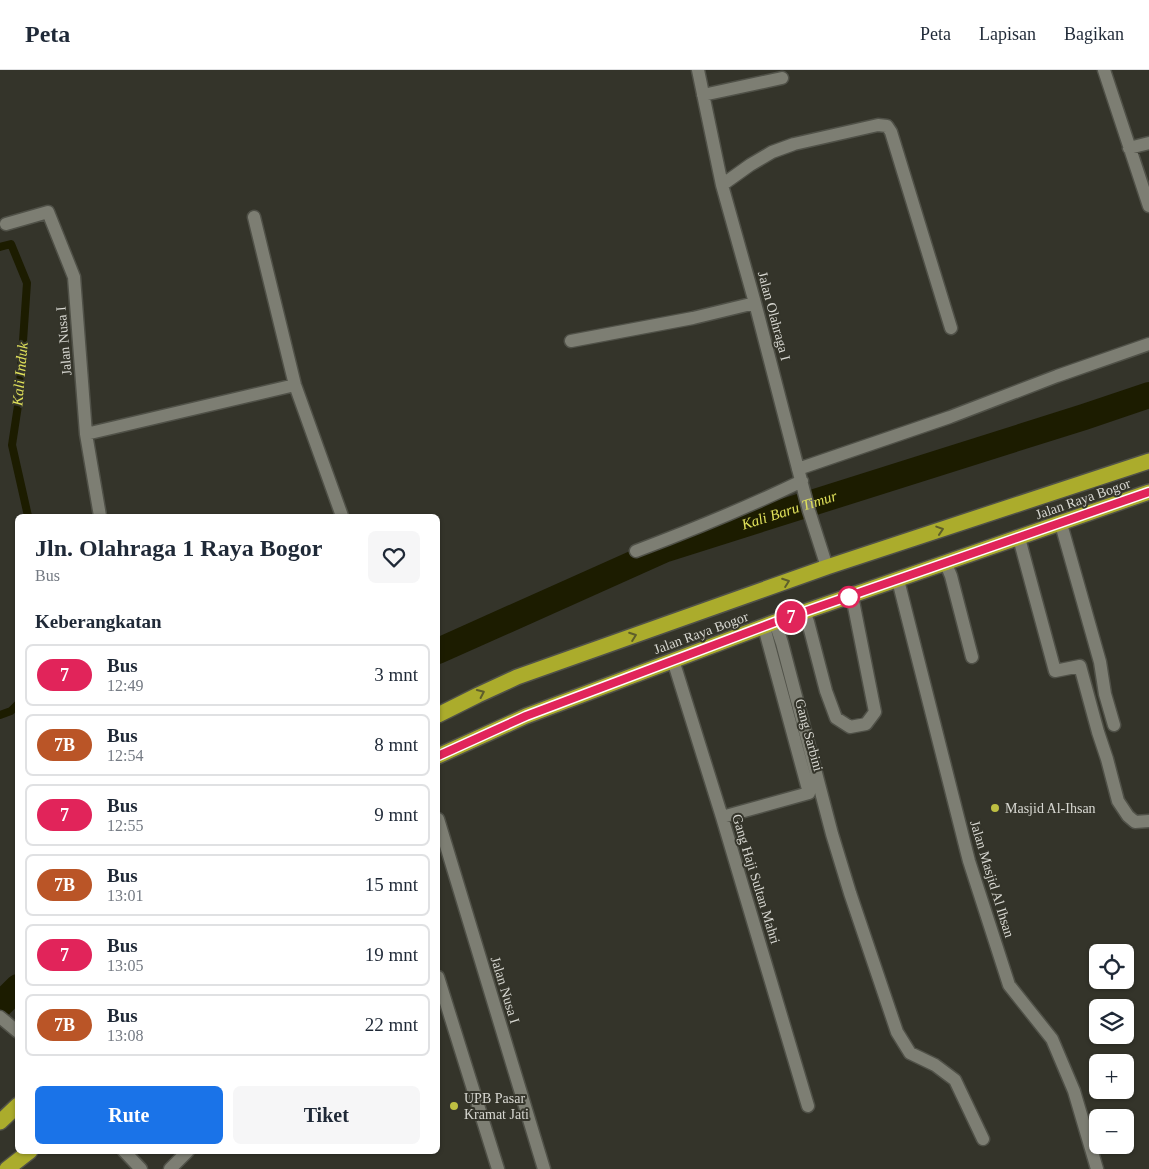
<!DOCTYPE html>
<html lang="id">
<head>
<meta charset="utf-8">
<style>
	body { margin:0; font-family:"Times New Roman",serif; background:#f6f6f7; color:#1f2937; height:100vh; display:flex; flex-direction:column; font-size:19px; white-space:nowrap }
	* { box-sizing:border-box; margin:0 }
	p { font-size:16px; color:#747a83 }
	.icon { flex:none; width:28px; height:28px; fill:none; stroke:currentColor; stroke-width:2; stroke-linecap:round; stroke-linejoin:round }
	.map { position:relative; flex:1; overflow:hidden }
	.side { position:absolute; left:15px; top:444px; width:425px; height:640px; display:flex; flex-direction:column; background:#fff; border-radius:8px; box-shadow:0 1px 4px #0004 }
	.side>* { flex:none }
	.badge { padding:0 10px; border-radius:16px; font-size:18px; line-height:32px }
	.controls { position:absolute; left:1089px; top:874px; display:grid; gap:10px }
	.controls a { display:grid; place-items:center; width:45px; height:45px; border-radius:8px; background:#fff; box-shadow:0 1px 4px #0004; font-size:25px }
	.map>.badge { position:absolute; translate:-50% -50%; box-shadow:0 0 0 2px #fff }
	h2 { padding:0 20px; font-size:19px; line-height:45px }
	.round { display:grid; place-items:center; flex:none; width:52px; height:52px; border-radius:8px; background:#f6f6f7 }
	.overview { display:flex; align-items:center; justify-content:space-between; height:85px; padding:0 20px }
	h1 { font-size:24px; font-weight:600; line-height:38px }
	.button { display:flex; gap:10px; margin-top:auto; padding:10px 20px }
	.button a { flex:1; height:58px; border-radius:8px; background:#1a73e8; color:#fff; font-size:20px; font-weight:600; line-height:58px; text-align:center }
	.button a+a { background:#f6f6f7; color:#1f2937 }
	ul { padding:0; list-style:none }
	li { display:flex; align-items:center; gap:15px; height:62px; margin:0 10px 8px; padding:0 10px; border:2px solid #e0e1e3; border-radius:8px }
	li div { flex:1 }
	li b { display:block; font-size:19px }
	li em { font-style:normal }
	li .badge { min-width:55px; font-weight:700; text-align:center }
	header { display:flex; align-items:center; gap:30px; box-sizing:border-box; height:70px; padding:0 25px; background:#fff; border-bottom:1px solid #e0e1e3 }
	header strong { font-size:24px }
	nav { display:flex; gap:28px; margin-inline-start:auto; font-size:18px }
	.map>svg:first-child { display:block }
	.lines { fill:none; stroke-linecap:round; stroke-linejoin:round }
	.stream { stroke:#1c1c00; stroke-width:8 }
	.canal { stroke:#1c1c00; stroke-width:26 }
	.minor-casing { stroke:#505148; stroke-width:15 }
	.highway-casing { stroke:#505148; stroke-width:18 }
	.minor { stroke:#7d7e73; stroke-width:12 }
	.highway { stroke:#abac2c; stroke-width:15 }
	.oneway { stroke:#5e5e2b }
	.line-casing { stroke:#fff; stroke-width:11 }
	.line { stroke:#e1245a; stroke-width:8 }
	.stop-dot { fill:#fff; stroke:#e1245a; stroke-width:2.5 }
	.poi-dot { fill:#bebf42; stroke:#34342a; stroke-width:2 }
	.labels { text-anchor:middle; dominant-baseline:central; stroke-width:4; stroke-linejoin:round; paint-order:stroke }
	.street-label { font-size:14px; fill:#d8d8d2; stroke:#34342a }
	.poi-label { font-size:14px; fill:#d8d8d2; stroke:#34342a; text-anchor:start }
	.water-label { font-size:15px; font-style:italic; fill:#e0e15a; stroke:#34342a }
</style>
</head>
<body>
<header>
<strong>Peta</strong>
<nav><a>Peta</a><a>Lapisan</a><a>Bagikan</a></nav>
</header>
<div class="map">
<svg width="1149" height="1099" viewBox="0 0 1149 1099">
	<rect width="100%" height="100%" fill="#34342a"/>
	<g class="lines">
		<path class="stream" d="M0,177L11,174L27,213L19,329L12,375L28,446
			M0,645L11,641L18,634"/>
		<g class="canal">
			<path id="s1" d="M438,581L666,479L1084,347L1149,325"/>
			<path d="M0,935L18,917"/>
		</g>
		<defs>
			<path id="minor" d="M698,0L722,115L755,233L809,441L827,497
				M1104,0L1149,136
				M703,25L782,8
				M1129,78L1149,73
				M722,115L750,95L772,82L794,74L878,55L887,56L891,62L951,258
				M254,147L295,315L342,446
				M6,154L48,142L74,207L86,364L100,446
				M571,271L693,248L755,233
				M86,364L295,315
				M798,399L950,347L1057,306L1149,274
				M1061,454L1100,592L1105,624L1114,655
				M1019,468L1055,601L1080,596L1098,662L1107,689L1118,731L1128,746L1135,752L1149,751
				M636,481C692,460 748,437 802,411
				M946,494L951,506L972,587
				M898,510L969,791L1009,915L1052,969L1074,1021L1097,1099
				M804,542L808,552L826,621L836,648L850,657L866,654L875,642L852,526
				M775,552L782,573L832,764L850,823L897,962L910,983L935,995L955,1010L983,1069
				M673,590L722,747L808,1036
				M722,747L809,723L764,557
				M438,749L544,1099
				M438,907L498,1099
				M0,947L18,962
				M124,1081L141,1099
				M170,1099L188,1081"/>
			<path id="highway" d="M438,645L478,625L517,607L827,497L1149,391
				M438,686L526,646L775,552L1149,422
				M0,1052L18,1035
				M7,1099L30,1081"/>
		</defs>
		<use href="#minor" class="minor-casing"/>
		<use href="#highway" class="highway-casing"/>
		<use href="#minor" class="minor"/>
		<use href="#highway" class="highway"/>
	</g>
	<defs><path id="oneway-chevron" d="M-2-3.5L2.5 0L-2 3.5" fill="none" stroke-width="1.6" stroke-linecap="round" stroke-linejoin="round" transform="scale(1.25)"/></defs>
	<g class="oneway">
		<use href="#oneway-chevron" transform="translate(940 460) rotate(-18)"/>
		<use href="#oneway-chevron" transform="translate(786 512) rotate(-20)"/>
		<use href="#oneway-chevron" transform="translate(633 566) rotate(-20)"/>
		<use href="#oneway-chevron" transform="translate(481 623) rotate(-25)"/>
	</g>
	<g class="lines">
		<defs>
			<path id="line" d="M438,686L526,646L775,552L1149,422"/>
		</defs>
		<use href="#line" class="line-casing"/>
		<use href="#line" class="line"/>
	</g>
	<circle class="stop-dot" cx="849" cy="527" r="10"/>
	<g class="poi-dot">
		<circle cx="995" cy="738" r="5"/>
		<circle cx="454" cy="1036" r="5"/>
	</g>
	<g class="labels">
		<g class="street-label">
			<text transform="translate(774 246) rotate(75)">Jalan Olahraga I</text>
			<text transform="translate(64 271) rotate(-95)">Jalan Nusa I</text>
			<text transform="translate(1083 429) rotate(-19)">Jalan Raya Bogor</text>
			<text transform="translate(701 563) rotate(-20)">Jalan Raya Bogor</text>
			<text transform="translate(809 665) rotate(75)">Gang Sarbini</text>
			<text transform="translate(756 809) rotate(73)">Gang Haji Sultan Mahri</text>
			<text transform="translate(992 809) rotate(73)">Jalan Masjid Al Ihsan</text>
			<text transform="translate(505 920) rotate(73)">Jalan Nusa I</text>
		</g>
		<g class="poi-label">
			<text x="1005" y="738">Masjid Al-Ihsan</text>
			<text x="464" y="1028">UPB Pasar<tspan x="464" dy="16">Kramat Jati</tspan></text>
		</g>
		<g class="water-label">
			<text transform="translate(20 304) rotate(-85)">Kali Induk</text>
			<text stroke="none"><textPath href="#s1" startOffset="379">Kali Baru Timur</textPath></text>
		</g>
	</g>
</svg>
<div class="controls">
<a><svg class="icon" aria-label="locate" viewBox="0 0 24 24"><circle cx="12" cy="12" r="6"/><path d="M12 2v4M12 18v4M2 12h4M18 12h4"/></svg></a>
<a><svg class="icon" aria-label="layers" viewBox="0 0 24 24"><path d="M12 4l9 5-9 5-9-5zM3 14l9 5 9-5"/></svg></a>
<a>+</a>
<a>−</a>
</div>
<b class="badge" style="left:791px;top:547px;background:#e1245a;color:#fff">7</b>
<section class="side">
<div class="overview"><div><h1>Jln. Olahraga 1 Raya Bogor</h1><p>Bus</p></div><a class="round"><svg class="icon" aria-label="heart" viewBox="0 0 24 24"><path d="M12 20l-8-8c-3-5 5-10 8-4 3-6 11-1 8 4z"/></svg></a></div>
<h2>Keberangkatan</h2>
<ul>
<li><span class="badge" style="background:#e1245a;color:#fff">7</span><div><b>Bus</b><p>12:49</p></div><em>3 mnt</em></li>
<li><span class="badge" style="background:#ba5527;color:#fff">7B</span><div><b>Bus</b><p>12:54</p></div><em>8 mnt</em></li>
<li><span class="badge" style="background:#e1245a;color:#fff">7</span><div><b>Bus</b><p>12:55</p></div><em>9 mnt</em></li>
<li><span class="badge" style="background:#ba5527;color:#fff">7B</span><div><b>Bus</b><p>13:01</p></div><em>15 mnt</em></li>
<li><span class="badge" style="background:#e1245a;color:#fff">7</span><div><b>Bus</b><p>13:05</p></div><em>19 mnt</em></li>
<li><span class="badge" style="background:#ba5527;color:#fff">7B</span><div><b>Bus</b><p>13:08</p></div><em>22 mnt</em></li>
</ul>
<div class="button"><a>Rute</a><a>Tiket</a></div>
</section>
</div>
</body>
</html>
